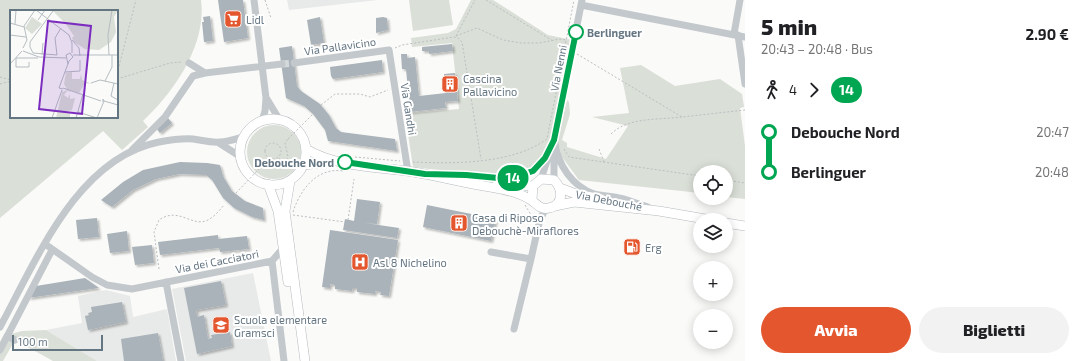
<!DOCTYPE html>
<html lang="it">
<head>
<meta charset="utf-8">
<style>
	body { margin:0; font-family:"Exo 2",sans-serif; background:#f2f2f2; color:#202124; height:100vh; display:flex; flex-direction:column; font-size:15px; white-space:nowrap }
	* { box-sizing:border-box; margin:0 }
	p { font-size:13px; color:#757577 }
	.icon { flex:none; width:22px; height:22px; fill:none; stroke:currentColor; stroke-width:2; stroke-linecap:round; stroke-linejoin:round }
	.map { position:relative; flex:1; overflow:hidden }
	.panel { display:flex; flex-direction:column; background:#fff; width:340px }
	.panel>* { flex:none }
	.badge { padding:0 8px; border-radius:13px; font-size:14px; line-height:26px }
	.tools { position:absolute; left:693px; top:165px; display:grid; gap:8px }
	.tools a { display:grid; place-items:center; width:40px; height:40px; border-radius:50%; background:#fff; box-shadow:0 2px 10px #0003; font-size:20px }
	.scale { position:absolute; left:12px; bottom:10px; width:91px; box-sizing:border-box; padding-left:4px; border:2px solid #657683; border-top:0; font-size:11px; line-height:14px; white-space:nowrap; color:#657683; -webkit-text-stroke:3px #fff; paint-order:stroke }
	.map>.badge { position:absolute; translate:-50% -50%; box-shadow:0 0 0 2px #fff }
	.legs { display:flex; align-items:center; gap:6px; height:44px; padding:0 16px; font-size:13px }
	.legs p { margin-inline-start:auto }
	.summary { display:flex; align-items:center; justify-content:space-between; height:68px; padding:0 16px }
	h1 { font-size:22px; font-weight:800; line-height:30px }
	.button { display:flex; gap:8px; margin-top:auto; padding:8px 16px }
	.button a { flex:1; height:46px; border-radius:24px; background:#e4572e; color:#fff; font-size:16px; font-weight:800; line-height:46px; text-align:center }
	.button a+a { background:#f2f2f2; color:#202124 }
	ul { padding:0 16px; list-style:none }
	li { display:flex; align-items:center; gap:14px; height:40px; font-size:15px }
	li i { display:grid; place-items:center; width:6px; height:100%; margin:0 5px; background:currentColor }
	li i::after { content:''; width:10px; height:10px; margin:-5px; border:3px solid; border-radius:50%; background:#fff }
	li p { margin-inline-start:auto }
	li:first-child i { background:linear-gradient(#0000 50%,currentColor 0) }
	li:last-child i { background:linear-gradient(currentColor 50%,#0000 0) }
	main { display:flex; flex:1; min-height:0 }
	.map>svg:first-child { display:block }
	.built { fill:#e8e9e9 }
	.green { fill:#dadfd7; fill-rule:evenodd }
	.building { fill:#aab3b9; filter:url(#shadow) }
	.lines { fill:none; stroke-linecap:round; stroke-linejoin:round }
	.minor-tunnel { stroke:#d5d9db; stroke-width:7; stroke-dasharray:7 3.5; stroke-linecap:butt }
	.major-casing { stroke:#b5babe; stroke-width:10 }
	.path { stroke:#bbbfc2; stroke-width:1; stroke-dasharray:2 2; stroke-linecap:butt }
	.minor { stroke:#c3c8cc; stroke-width:7 }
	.major { stroke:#fff; stroke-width:9 }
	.path-bridge { stroke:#bbbfc2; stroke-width:1; stroke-dasharray:2 2; stroke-linecap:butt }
	.line-1-casing { stroke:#fff; stroke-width:9 }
	.line-1 { stroke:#00a651; stroke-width:6 }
	.stop-1-dot { fill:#fff; stroke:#00a651; stroke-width:2 }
	.labels { text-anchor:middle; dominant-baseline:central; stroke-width:4; stroke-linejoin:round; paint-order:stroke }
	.poi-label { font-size:11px; fill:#657683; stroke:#fff; text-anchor:start }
	.stop-label { font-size:11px; font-weight:bold; fill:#657683; stroke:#fff; text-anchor:start }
	.street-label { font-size:11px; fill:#657683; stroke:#fff }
	.inset-road { fill:none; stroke:#b5bdc2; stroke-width:1 }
	.view { fill:#7b2cbf; fill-opacity:0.15; stroke:#7b2cbf; stroke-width:2 }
	.inset-edge { fill:none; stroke:#657683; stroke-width:2 }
</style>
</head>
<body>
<main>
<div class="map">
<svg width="745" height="361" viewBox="0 0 745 361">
	<defs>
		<filter id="shadow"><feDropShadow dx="2" dy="2" stdDeviation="1" flood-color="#0004"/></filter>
	</defs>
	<rect width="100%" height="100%" fill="#fafaf8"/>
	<path class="built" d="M287,0H378L289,10Z
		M253,273L271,361H186L172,289Z
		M106,290L130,296L133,317L167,309L176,361H97L46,330L82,323L78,296Z"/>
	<path class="green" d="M0,0H201C207,45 174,92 143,121L148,127L122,150L103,131L0,218ZM11,11H117V117H11Z
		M409,0H449L453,25L413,31Z
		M471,0H493L548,35L572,40L551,140L541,160L523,173L496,177L413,167L405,114L459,109L452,43L412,47L411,38L448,33L456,29Z
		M641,65L675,86L720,79L742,94L744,107L740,108L745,146V199L726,197V172H700V193L579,180L562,157L557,139L567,100L569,102L570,114L562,140L567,143V147L606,159L628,126L592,117L629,113L620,68Z
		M247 152a27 27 0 1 1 54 0a27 27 0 1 1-54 0Z
		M46,330L97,361H53L15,340L3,361H0V342L3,336L22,331Z"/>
	<path class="building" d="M218,0H243L248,38L224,42Z
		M210,16L213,41L204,42L202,22H204L203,17Z
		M320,17L324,43L311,45L307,20Z
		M383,17L387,18L388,30L376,33V18Z
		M452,44L453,51L429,54V51H422V47Z
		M292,46L297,86L301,91L320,104L329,115L336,128L341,132L395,139L397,151L328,141L325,130L313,114L304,106L286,98L279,48Z
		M401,54H407V58L415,57L419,96L446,93L444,74L455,73L458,101L445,102L446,108L410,112L406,69H402Z
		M382,60L383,72L333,79L331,76L330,67Z
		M168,118L172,123L160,133L156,128Z
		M180,162L207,163L220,165L223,176L232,191L245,201L263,208L264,220L252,217L234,208L223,198L212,180L206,175L180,174L156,179L133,190L112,207L101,200L123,182L143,170Z
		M357,199L380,202L377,224L365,223L399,228L397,238L343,230L345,219L354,221Z
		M427,205L496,219L491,241L423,227Z
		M97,218L99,237L78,239L76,220Z
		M330,230L398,240L389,296L380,295L381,292L375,291V294L357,292V288H353L352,291L335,289V285L330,284V288L322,287Z
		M127,231L129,251L110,253L107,234Z
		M218,235V239L247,236L249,249L220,252L219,248L160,255L158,242Z
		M152,245L154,263L135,265L132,247Z
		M85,278L99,288L28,298L36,286Z
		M221,281L226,305L196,310L197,317L204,315L208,339L212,338L211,335L230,332L232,346L197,354L184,288Z
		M122,302L126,322L88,330L85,316L89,315L88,313L92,312L91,307Z
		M158,333L163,361H124L121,339Z"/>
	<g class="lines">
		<path class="minor-tunnel" d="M282,64L294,63"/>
		<defs>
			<path id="major" d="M240 152a33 33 0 1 1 66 0a33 33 0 1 1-66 0Z
				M306,149C336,167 378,167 413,172C439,176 464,183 490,187C503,189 520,193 531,200C537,204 540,210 549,208C564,205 563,189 554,180L541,179L533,186L532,200
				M304,165L333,161
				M290,181L285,211L305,361
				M268,184L278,211L288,282
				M497,184L533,186
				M560,188L576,194L601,199
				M555,206L574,202L659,211L711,220
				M726,223L745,226"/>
		</defs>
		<use href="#major" class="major-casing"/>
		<path class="path" d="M265,0L271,18
			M486,0L553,41
			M456,36L477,28L503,40L521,43H539L560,39L566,40
			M456,36L475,0
			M395,48L402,45L454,37L458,38L462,42L481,159
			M577,54L682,117L745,110
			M117,74L136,0
			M0,77L11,80
			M117,79L170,63L182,62
			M0,84L11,81
			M321,105L335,94H360L370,97L388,90
			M611,134C628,117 658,120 682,117
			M265 151a8 8 0 1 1 16 0a8 8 0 1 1-16 0Z
			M564,149L569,157L700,176
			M599,149L604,162
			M355,157L400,161
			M279,158L283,164
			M413,162C454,164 513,164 547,139L574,0
			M259,169L262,166C273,167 281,172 288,157L285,143L288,139
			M726,180L745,183
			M525,205L533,218
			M293,212C300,190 317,167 343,171
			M293,215L345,222
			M348,220L354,179
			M159,269L154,232L159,220C179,206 192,228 208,220C214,217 220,210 224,205"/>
		<path class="minor" d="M254,0L266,98L265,111L262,121
			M581,5L745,37
			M734,34L740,0
			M738,35L745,84
			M189,63L205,73
			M294,63L389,50L408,172
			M267,99L279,119
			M219,143L241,157
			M555,143C558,165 572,186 594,194C602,196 611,196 619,198C629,200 638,204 648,207
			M132,150L165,117L193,76L205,73L282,64
			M442,175C475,175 528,190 547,155
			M541,179L554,140L582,0
			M554,180V151
			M45,244L92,277L107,285L132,289L272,261
			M491,252L531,259L539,223L545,209
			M272,261L284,361
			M272,261L284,247
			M166,282L181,361
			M0,327C36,261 77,158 159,142C170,140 182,138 193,139C201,140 211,143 220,142C228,142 236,139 243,137
			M514,329L531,259
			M7,336L15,340
			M0,350L52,250"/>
		<use href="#major" class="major"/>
		<path class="path-bridge" d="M288,139L313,114
			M236,193L259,169"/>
	</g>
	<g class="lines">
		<defs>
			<path id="line-1" d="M345,162L425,174L466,175L509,179L533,171L545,158L554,140L576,32"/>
		</defs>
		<use href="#line-1" class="line-1-casing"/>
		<use href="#line-1" class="line-1"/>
	</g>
	<defs>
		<symbol id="supermarket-square" viewBox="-11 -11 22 22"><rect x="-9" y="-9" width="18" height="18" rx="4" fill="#e4572e" stroke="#fff"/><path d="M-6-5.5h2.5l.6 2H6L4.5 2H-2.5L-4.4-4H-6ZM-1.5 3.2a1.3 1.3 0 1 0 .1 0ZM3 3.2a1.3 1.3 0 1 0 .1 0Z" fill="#fff"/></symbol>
		<symbol id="building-square" viewBox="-11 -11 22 22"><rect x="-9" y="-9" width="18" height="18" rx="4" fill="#e4572e" stroke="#fff"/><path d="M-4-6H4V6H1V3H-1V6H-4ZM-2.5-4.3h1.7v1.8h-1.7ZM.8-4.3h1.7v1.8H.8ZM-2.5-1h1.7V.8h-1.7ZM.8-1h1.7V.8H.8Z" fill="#fff"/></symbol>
		<symbol id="fuel-square" viewBox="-11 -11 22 22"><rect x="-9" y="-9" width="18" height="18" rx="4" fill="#e4572e" stroke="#fff"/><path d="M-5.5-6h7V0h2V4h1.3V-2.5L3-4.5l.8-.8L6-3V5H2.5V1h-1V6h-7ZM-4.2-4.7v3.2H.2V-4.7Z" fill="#fff"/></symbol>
		<symbol id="hospital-square" viewBox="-11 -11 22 22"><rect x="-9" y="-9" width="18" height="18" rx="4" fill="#e4572e" stroke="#fff"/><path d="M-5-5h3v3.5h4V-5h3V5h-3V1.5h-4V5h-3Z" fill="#fff"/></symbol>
		<symbol id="school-square" viewBox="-11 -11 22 22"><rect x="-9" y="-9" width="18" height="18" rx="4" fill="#e4572e" stroke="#fff"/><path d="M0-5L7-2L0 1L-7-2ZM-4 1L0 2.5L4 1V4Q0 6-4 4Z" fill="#fff"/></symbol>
	</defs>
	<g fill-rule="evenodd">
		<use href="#supermarket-square" x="223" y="9" width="20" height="20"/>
		<use href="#building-square" x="440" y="74" width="20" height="20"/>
		<use href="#building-square" x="449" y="213" width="20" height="20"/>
		<use href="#fuel-square" x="622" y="237" width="20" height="20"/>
		<use href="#hospital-square" x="350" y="252" width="20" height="20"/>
		<use href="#school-square" x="211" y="315" width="20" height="20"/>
	</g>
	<g class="stop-1-dot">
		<circle cx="576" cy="32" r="7"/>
		<circle cx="345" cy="162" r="7"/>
	</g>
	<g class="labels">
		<g class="poi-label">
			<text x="246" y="19">Lidl</text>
			<text x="463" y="78">Cascina<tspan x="463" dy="13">Pallavicino</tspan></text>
			<text x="472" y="217">Casa di Riposo<tspan x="472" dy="13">Debouchè-Miraflores</tspan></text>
			<text x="645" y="247">Erg</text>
			<text x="373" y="262">Asl 8 Nichelino</text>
			<text x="234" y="319">Scuola elementare<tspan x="234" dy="13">Gramsci</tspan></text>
		</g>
		<g class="stop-label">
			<text x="587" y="32">Berlinguer</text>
			<text x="334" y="162" text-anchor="end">Debouche Nord</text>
		</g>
		<g class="street-label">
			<text transform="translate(340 46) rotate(-8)">Via Pallavicino</text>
			<text transform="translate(558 68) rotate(-79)">Via Nenni</text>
			<text transform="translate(409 109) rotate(81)">Via Gandhi</text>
			<text transform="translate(609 200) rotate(11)">Via Debouché</text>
			<text transform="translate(217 261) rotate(-11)">Via dei Cacciatori</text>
		</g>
	</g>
	<g transform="translate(10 10)">
		<rect width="108" height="108" fill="#fafaf8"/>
		<path d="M42,0H108L104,7L106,22L101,32L89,40L75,39L64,32L62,28L64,26L55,13ZM22,7L32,14L22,24L15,18ZM62,62V69H70L71,64L72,70L82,74L75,73L69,83L57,79L54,74L56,63ZM57,80L62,82L57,81L54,85L58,88L60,84V89L65,88L62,100L53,102L60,103V108H46L52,82Z" fill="#dadfd7"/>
		<path class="inset-road" d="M26,0L59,25L62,33V43M43,1L20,32V37L23,43L47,45M28,10L35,0M0,13L14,17M5,14L6,0M0,25L16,27M62,30L69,38L70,46M13,38L17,30L14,16L25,0M13,41L29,47L56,48M32,45L33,33M47,45L45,28L51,18M63,45H108M99,45L98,25L102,0M19,52V57H6V48H28M0,54L12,41M55,62L70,61V50M95,71L102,57V45M81,73L90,70L108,74M104,73L101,86L108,90M53,78L91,91M53,79L49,78L59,51L63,47L60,43L56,45L58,54M94,91L108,95M68,102L87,108M42,108L52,80M66,108L73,84M87,108L94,91L93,89V92"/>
		<path class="view" d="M38,11L81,16L72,104L29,99Z"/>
		<rect width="108" height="108" class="inset-edge"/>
	</g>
</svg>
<div class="tools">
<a><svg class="icon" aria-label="locate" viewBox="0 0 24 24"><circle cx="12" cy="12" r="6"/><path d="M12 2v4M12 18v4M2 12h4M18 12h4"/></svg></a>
<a><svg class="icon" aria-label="layers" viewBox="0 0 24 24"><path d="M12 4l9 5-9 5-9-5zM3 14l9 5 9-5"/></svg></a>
<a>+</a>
<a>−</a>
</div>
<div class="scale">100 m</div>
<b class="badge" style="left:513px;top:178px;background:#00a651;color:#fff">14</b>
</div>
<section class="panel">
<div class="summary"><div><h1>5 min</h1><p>20:43 – 20:48 · Bus</p></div><b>2.90 €</b></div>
<div class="legs"><svg class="icon" aria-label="walk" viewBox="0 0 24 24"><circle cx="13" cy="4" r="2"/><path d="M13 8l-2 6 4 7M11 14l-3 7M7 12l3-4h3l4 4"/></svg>4<svg class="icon" aria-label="forward" viewBox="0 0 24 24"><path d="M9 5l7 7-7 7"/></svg><b class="badge" style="background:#00a651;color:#fff">14</b></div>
<ul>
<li><i style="color:#00a651"></i><b>Debouche Nord</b><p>20:47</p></li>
<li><i style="color:#00a651"></i><b>Berlinguer</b><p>20:48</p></li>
</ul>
<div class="button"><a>Avvia</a><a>Biglietti</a></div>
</section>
</main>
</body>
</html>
